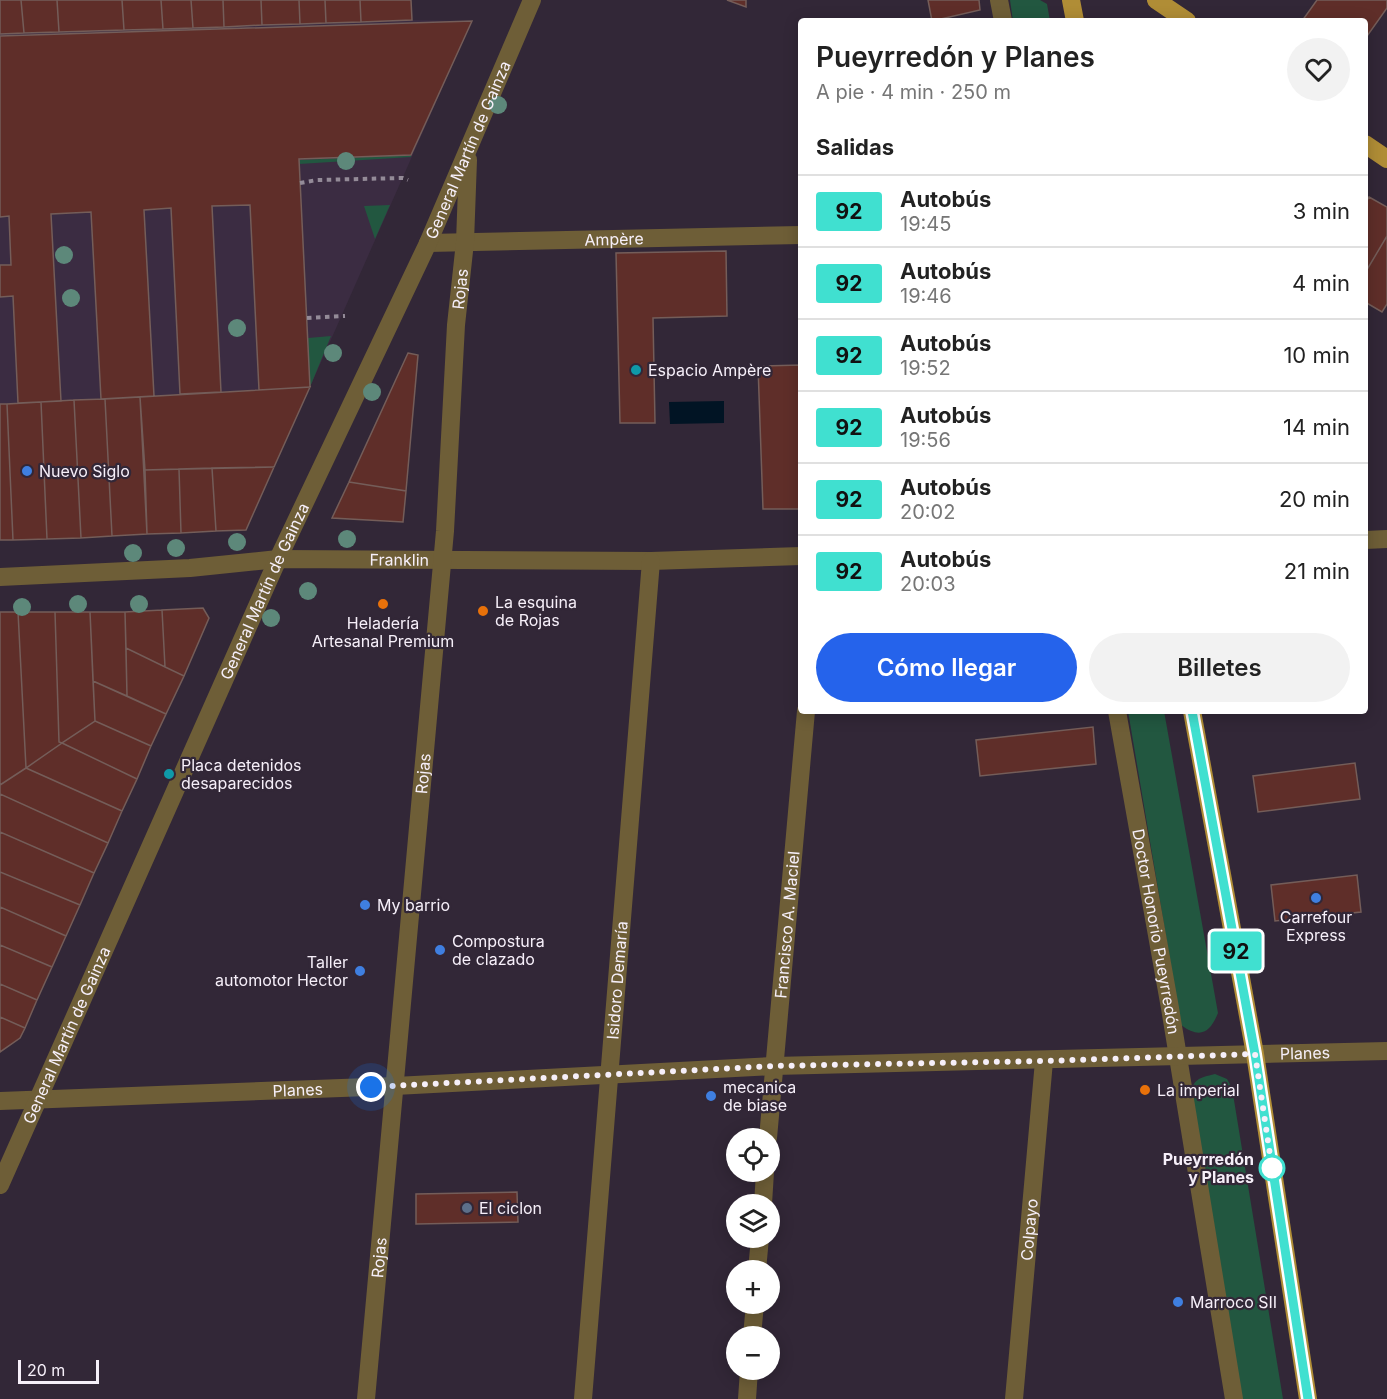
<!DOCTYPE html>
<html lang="es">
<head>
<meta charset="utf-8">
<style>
	body { margin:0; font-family:Inter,sans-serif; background:#f2f2f2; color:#222; height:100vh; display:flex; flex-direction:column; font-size:22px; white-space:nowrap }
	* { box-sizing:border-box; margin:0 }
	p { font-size:20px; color:#767676 }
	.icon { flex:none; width:33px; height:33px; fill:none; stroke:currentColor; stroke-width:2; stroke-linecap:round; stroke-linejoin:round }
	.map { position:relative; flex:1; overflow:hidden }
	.details { position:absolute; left:798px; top:18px; width:570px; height:696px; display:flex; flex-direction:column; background:#fff; border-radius:6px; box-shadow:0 3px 15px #0003 }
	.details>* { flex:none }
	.badge { padding:0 12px; border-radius:4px; font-size:21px; line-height:39px }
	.buttons { position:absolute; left:726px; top:1128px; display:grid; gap:12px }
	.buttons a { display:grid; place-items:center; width:54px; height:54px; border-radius:50%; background:#fff; box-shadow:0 3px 15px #0003; font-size:30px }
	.scale { position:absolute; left:18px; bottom:15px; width:81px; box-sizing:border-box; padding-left:6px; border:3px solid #f6eff9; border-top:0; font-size:16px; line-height:21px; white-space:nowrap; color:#f6eff9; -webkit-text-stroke:4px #322737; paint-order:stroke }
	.you { position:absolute; width:30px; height:30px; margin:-15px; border:4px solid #fff; border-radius:50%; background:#1a73e8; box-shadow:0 0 0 9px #1a73e833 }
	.map>.badge { position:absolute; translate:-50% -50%; box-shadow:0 0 0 3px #fff }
	h2 { padding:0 18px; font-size:22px; line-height:54px }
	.round { display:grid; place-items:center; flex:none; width:63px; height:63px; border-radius:32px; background:#f2f2f2 }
	.summary { display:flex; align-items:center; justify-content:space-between; height:102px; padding:0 18px }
	h1 { font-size:28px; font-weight:600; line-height:45px }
	.cta { display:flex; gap:12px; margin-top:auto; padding:12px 18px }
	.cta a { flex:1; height:69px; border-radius:36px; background:#2563eb; color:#fff; font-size:24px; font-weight:600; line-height:69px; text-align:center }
	.cta a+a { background:#f2f2f2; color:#222 }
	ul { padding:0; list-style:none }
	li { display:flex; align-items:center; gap:18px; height:72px; padding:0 18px; border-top:2px solid #e0e0e0 }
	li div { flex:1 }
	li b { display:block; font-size:22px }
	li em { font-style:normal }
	li .badge { min-width:66px; font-weight:700; text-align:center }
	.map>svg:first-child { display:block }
	.built { fill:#3b2c42 }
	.green { fill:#225740 }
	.water { fill:#011424 }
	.building { fill:#5f2e29; stroke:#745d59; stroke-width:1.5 }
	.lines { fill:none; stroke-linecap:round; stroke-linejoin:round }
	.path { stroke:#948b98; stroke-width:4; stroke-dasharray:4.5 4.5; stroke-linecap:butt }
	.minor { stroke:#6e5e37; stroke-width:18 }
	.major { stroke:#b08d36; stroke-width:18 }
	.tree { fill:#5d887a }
	.line-casing { stroke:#fff; stroke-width:14 }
	.line { stroke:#40e0d0; stroke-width:9 }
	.walk { stroke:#f6eff9; stroke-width:6; stroke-dasharray:0 10.8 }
	.culture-dot { fill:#0f9aa8; stroke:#322737; stroke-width:2 }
	.shop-dot { fill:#3f7fe0; stroke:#322737; stroke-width:2 }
	.food-dot { fill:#e8710a; stroke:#322737; stroke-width:2 }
	.stop-dot { fill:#fff; stroke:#40e0d0; stroke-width:3 }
	.service-dot { fill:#5c6f8a; stroke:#322737; stroke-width:2 }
	.labels { text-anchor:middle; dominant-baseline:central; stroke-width:4.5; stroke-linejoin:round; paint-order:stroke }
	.street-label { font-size:16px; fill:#f6eff9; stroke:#322737 }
	.poi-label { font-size:16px; fill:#f6eff9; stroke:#322737; text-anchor:start }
	.stop-label { font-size:16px; font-weight:bold; fill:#f6eff9; stroke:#322737; text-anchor:end }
</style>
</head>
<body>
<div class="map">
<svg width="1387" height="1399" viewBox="0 0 1387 1399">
	<rect width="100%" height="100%" fill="#322737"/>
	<path class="built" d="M412,20L472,21L310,387L0,404V34Z"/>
	<path class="green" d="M1010,0H1040L1047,4L1050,21H1013Z
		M411,155V157L299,164V160Z
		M390,205L375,239L364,206Z
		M331,336L310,387L308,338Z
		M1128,711H1164L1218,1013C1210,1033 1200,1039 1181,1025Z
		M1215,1074L1227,1079L1232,1088L1283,1399H1241L1189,1096C1194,1079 1198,1078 1215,1074Z"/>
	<path class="water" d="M724,401V423L670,424L669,402Z"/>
	<path class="building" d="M0,0H21L24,33L0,34Z
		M21,0H57L59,32L24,33Z
		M57,0H122L124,30L59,32Z
		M122,0H161L163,29L124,30Z
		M161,0H191L193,28L163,29Z
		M191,0H223L224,27L193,28Z
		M223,0H261L262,25L224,27Z
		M261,0H299L300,24L262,25Z
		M299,0H325L326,23L300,24Z
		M325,0H360L361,22L326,23Z
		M360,0H411L412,20L361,22Z
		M727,0H746V7Z
		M928,0H979L980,10L932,21Z
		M1317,0H1387V8L1365,39V21H1302Z
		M472,21L411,155L299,159L310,387L259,390L250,205L212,206L221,392L180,394L171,208L144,210L154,396L101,399L91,212L51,214L61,401L18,403L13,296L0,297V265H11L9,216L0,217V36Z
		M1369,197L1387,207V236L1365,273V204Z
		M1387,236V304L1382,312L1365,302V273Z
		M726,251L727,316L653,318L655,423H620L616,253Z
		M408,353L418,355L406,491L349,482Z
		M801,365V509H763L758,366Z
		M310,387L274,467L145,470L140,397Z
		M140,397L147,534L112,536L105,399Z
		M105,399L112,536L81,538L74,400Z
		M74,400L81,538L47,539L41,402Z
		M41,402L47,539L13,540L7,404Z
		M0,404H7L13,540H0Z
		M274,467L246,530L216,531L212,468Z
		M212,468L216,531L181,533L179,469Z
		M179,469L181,533L147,534L145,470Z
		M349,482L406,491L403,522L332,518Z
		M203,608L209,618L184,676L165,667L162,610Z
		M162,610L165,667L126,648L125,612Z
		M0,612H18L26,768L0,785Z
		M18,612H55L59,742L62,743L26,768Z
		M55,612H90L95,721L62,743L59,742Z
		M90,612H125L127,696L93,681Z
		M126,648L184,676L166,714L127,696Z
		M93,681L166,714L151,746L95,721Z
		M95,721L151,746L137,779L62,743Z
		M1093,727L1096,764L980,776L976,740Z
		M62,743L137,779L122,811L26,768Z
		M1355,763L1360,799L1258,812L1253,776Z
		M26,768L122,811L108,843L0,794V785Z
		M0,794L108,843L94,873L0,832Z
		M0,832L94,873L80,905L0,872Z
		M0,872L80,905L66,936L0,907Z
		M1357,875L1361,912L1275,921L1271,885Z
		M0,907L66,936L52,967L0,945Z
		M0,945L52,967L37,1000L0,984Z
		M0,984L37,1000L25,1028L0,1017Z
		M0,1017L25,1028L20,1038L0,1052Z
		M517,1192L518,1222L416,1224V1194Z"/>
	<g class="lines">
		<path class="path" d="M300,183L317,180L403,178L408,180
			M307,318L345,316"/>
		<g class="minor">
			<path d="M999,0L1003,21"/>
			<path id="s1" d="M428,243L801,235"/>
			<path d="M1365,540L1387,539"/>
			<path id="s2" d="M0,577L190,568L278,559L651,561L801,556"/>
			<path id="s3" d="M1117,711L1170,1008L1234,1399"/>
			<path id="s4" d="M0,1101L395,1086L774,1066L1387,1051"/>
			<path id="s5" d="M768,1138L806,711"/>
			<path id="s6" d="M0,1185L278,559L428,243L532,0"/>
			<path d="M763,1204L765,1172"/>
			<path d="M757,1270L760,1238"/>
			<path d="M752,1336L755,1304"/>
			<path id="s7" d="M366,1399L445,531L456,325L465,242L468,160"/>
			<path id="s8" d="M583,1399L651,561"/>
			<path d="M747,1399L749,1370"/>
			<path id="s9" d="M1014,1399L1044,1061"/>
		</g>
		<path class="major" d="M1071,0L1075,21
			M1156,0L1187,21
			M1365,144L1387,159
			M1192,711L1255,1054L1308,1399"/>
	</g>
	<g class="tree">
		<circle cx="498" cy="105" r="9"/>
		<circle cx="346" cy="161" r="9"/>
		<circle cx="64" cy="255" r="9"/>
		<circle cx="71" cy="298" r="9"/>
		<circle cx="237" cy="328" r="9"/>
		<circle cx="333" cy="353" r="9"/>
		<circle cx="372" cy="392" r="9"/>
		<circle cx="347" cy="539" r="9"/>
		<circle cx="237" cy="542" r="9"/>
		<circle cx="176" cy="548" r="9"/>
		<circle cx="133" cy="553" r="9"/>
		<circle cx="308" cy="591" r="9"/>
		<circle cx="78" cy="604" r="9"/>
		<circle cx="139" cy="604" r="9"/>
		<circle cx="22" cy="607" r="9"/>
		<circle cx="271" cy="618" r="9"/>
	</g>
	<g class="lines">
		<defs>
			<path id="line" d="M1192,711L1255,1054L1308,1399"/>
		</defs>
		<use href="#line" class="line-casing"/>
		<use href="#line" class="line"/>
		<path class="walk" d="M371,1087L774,1066L1044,1061L1255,1054L1272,1168"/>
	</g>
	<g class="culture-dot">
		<circle cx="636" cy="370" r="6"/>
		<circle cx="169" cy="774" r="6"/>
	</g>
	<g class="shop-dot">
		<circle cx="27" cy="471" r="6"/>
		<circle cx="1316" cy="898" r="6"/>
		<circle cx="365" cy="905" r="6"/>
		<circle cx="440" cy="950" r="6"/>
		<circle cx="360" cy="971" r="6"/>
		<circle cx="711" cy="1096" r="6"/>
		<circle cx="1178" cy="1302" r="6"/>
	</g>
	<g class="food-dot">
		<circle cx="383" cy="604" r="6"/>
		<circle cx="483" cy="611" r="6"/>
		<circle cx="1145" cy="1090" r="6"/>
	</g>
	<circle class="stop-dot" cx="1272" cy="1168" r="12"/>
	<circle class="service-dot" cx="467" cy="1208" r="6"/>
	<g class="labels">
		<g class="street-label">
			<text stroke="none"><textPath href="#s6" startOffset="1136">General Martín de Gainza</textPath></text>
			<text stroke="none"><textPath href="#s1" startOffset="186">Ampère</textPath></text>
			<text stroke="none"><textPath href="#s7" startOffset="1114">Rojas</textPath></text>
			<text stroke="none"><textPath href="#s2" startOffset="400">Franklin</textPath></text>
			<text stroke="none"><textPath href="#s6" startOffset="650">General Martín de Gainza</textPath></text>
			<text stroke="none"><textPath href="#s7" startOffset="628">Rojas</textPath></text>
			<text stroke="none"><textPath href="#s5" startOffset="214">Francisco A. Maciel</textPath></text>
			<text stroke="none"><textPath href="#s3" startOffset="224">Doctor Honorio Pueyrredón</textPath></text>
			<text stroke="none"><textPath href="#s8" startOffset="420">Isidoro Demaría</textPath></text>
			<text stroke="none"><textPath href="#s6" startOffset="164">General Martín de Gainza</textPath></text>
			<text stroke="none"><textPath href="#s4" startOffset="1306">Planes</textPath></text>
			<text stroke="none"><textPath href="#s4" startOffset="298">Planes</textPath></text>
			<text stroke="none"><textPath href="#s9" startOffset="170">Colpayo</textPath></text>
			<text stroke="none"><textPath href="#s7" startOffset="142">Rojas</textPath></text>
		</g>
		<g class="poi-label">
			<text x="648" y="370">Espacio Ampère</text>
			<text x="39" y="471">Nuevo Siglo</text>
			<text x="495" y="602">La esquina<tspan x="495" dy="18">de Rojas</tspan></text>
			<text x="383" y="623" text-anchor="middle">Heladería<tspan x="383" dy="18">Artesanal Premium</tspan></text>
			<text x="181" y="765">Placa detenidos<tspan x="181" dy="18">desaparecidos</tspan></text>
			<text x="377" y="905">My barrio</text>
			<text x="1316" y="917" text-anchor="middle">Carrefour<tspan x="1316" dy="18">Express</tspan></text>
			<text x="452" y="941">Compostura<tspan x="452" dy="18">de clazado</tspan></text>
			<text x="348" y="962" text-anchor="end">Taller<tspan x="348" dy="18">automotor Hector</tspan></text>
			<text x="723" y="1087">mecanica<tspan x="723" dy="18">de biase</tspan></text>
			<text x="1157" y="1090">La imperial</text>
			<text x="479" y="1208">El ciclon</text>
			<text x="1190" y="1302">Marroco SII</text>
		</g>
		<g class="stop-label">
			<text x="1254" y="1159">Pueyrredón<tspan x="1254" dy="18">y Planes</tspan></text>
		</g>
	</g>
</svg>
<div class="buttons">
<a><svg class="icon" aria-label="locate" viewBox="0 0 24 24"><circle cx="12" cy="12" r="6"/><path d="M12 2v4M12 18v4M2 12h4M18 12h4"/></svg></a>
<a><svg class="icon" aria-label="layers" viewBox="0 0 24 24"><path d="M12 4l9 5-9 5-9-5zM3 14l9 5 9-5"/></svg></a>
<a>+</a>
<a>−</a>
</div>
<div class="scale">20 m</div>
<div class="you" style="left:371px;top:1087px"></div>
<b class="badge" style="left:1236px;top:951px;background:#40e0d0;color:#111">92</b>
<section class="details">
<div class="summary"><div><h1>Pueyrredón y Planes</h1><p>A pie · 4 min · 250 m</p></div><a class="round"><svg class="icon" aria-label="heart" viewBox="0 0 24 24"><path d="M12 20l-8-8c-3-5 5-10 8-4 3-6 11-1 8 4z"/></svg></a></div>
<h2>Salidas</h2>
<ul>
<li><span class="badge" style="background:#40e0d0;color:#111">92</span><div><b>Autobús</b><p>19:45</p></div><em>3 min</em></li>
<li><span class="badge" style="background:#40e0d0;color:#111">92</span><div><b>Autobús</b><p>19:46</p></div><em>4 min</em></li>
<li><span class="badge" style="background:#40e0d0;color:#111">92</span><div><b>Autobús</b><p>19:52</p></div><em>10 min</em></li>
<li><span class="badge" style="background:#40e0d0;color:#111">92</span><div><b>Autobús</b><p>19:56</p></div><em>14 min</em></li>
<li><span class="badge" style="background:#40e0d0;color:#111">92</span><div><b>Autobús</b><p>20:02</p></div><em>20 min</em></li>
<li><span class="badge" style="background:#40e0d0;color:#111">92</span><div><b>Autobús</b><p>20:03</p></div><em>21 min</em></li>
</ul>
<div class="cta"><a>Cómo llegar</a><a>Billetes</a></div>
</section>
</div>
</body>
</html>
